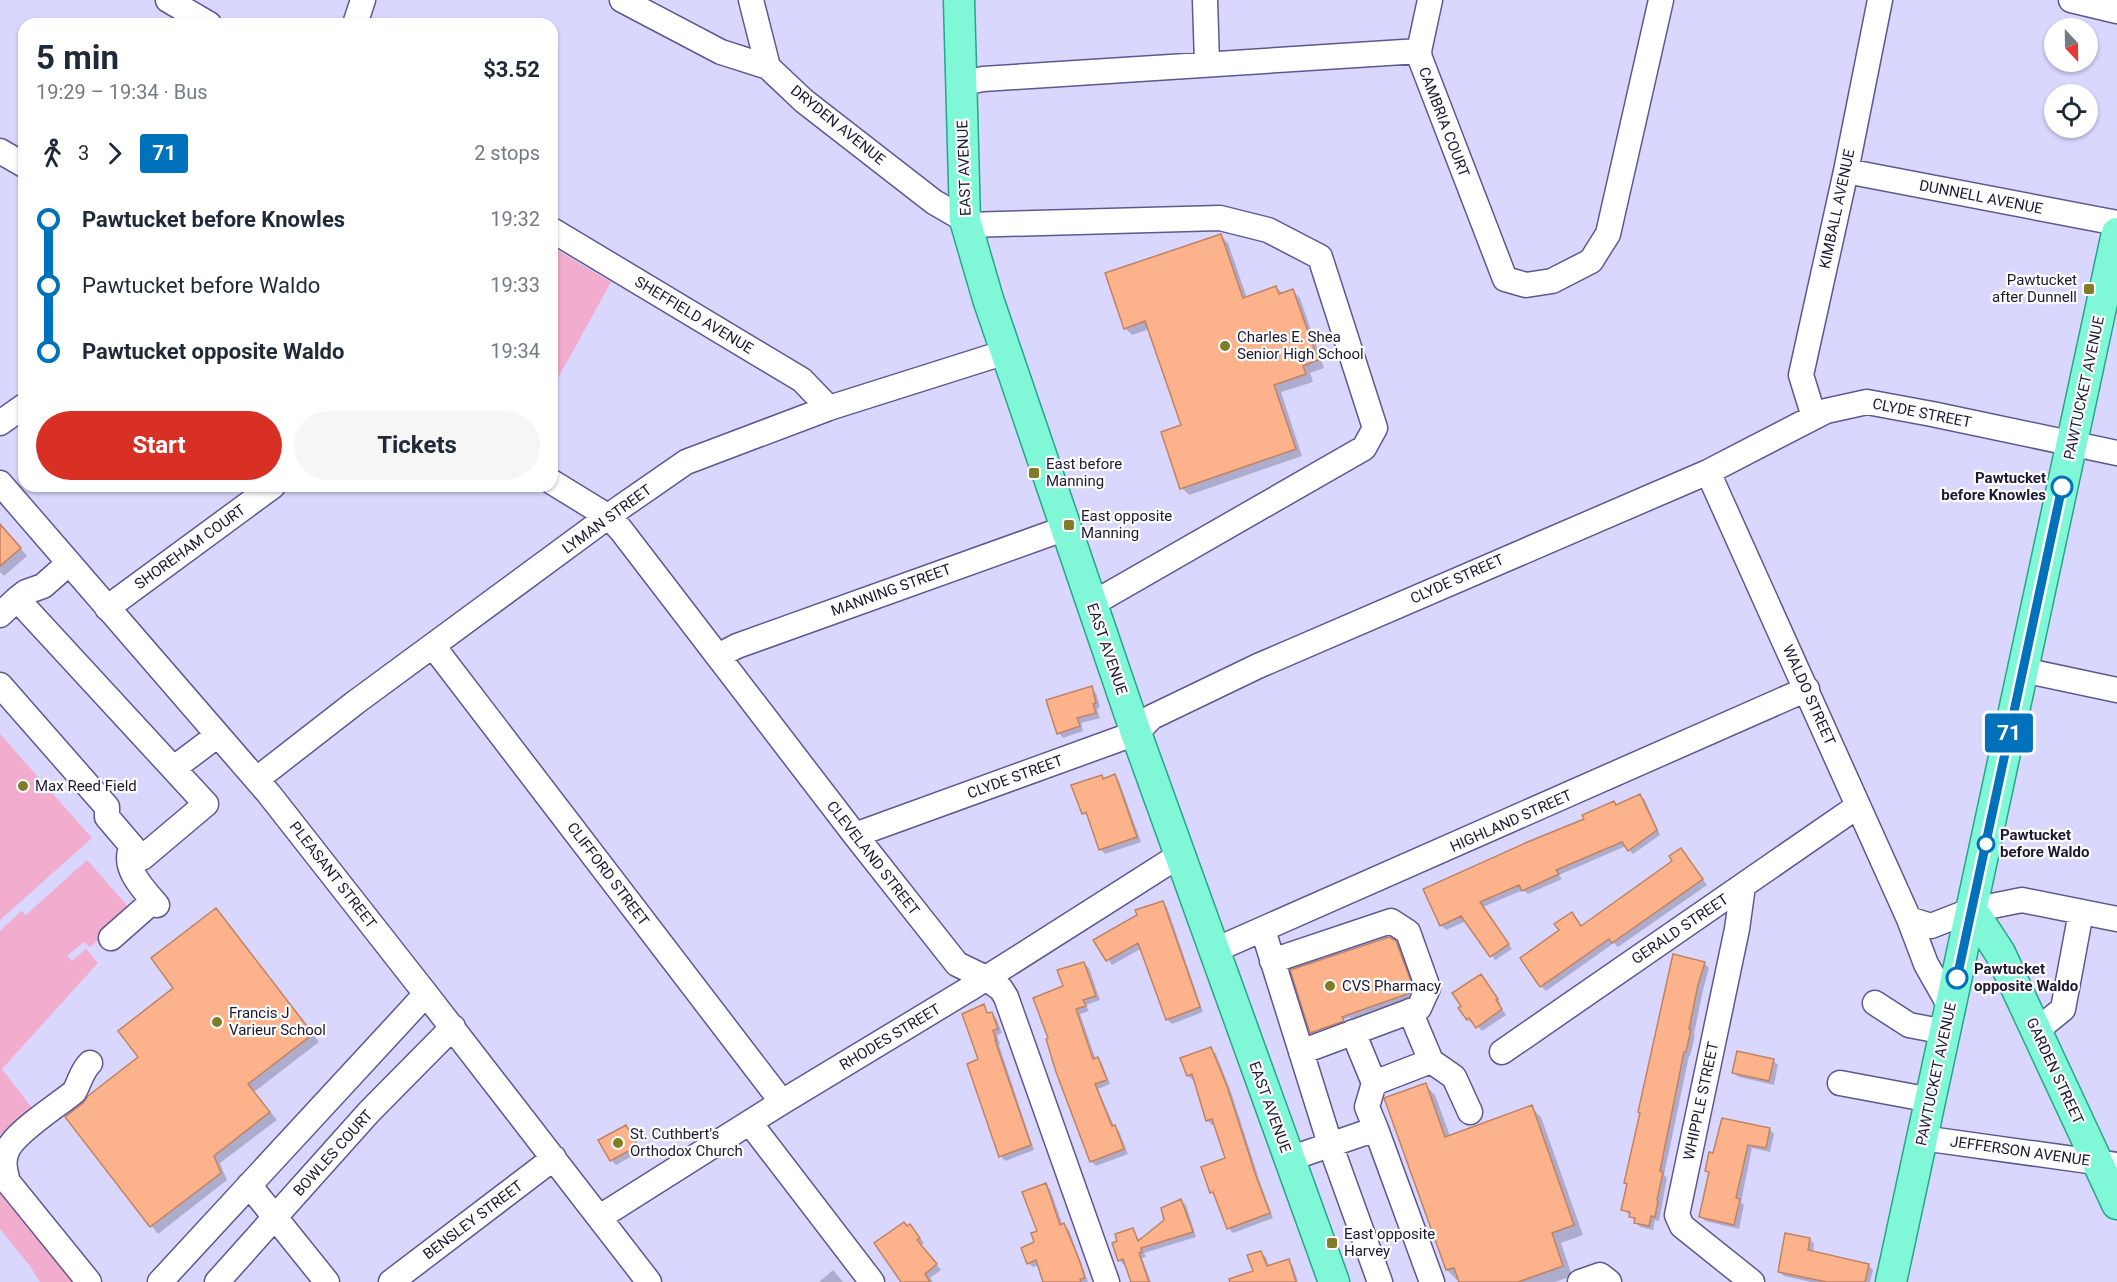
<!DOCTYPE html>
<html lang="en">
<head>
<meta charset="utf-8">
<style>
	body { margin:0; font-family:Roboto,sans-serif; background:#f6f6f7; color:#1f2937; height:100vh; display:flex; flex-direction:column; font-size:22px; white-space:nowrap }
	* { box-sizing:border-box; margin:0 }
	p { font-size:20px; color:#747a83 }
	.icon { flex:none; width:33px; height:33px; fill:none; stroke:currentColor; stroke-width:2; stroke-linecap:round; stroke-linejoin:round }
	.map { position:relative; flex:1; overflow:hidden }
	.sheet { position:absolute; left:18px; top:18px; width:540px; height:474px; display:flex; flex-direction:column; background:#fff; border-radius:18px; box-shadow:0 2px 4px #0004 }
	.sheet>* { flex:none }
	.badge { padding:0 12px; border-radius:4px; font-size:21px; line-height:39px }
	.needle { width:39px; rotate:158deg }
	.tools { position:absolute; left:2044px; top:18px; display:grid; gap:12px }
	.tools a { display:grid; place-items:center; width:54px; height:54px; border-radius:50%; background:#fff; box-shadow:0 2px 4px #0004; font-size:30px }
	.map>.badge { position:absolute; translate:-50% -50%; box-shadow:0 0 0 3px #fff }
	.legs { display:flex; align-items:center; gap:9px; height:66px; padding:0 18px; font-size:20px }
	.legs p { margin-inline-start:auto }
	.summary { display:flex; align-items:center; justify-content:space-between; height:102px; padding:0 18px }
	h1 { font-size:33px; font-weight:700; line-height:45px }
	.action { display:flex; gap:12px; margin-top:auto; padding:12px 18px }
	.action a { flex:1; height:69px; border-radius:36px; background:#d93025; color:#fff; font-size:24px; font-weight:700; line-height:69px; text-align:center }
	.action a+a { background:#f6f6f7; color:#1f2937 }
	ul { padding:0 18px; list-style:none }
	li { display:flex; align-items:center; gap:21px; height:66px; font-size:22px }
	li i { display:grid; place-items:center; width:9px; height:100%; margin:0 8px; background:currentColor }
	li i::after { content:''; width:15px; height:15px; margin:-8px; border:4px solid; border-radius:50%; background:#fff }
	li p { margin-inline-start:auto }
	li:first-child i { background:linear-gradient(#0000 50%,currentColor 0) }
	li:last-child i { background:linear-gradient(currentColor 50%,#0000 0) }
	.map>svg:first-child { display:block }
	.green { fill:#f1acce }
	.shadow { fill:#0003; fill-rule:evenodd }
	.building { fill:#fcb38c; stroke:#c08261; stroke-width:1.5 }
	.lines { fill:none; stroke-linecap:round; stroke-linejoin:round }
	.minor-casing { stroke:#5e5790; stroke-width:27 }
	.major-casing { stroke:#26a58a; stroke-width:33 }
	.minor { stroke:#fff; stroke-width:24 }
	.major { stroke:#80f7d6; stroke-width:30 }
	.line-1-casing { stroke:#fff; stroke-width:14 }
	.line-1 { stroke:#0072bc; stroke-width:9 }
	.poi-dot { fill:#7f7e26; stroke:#fdfdfd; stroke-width:2 }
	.stop-1-dot { fill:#fff; stroke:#0072bc; stroke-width:3 }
	.labels { text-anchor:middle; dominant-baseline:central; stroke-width:4.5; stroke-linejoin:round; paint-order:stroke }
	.street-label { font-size:15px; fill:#1c1930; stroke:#fdfdfd }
	.poi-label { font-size:15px; fill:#1c1930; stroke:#fdfdfd; text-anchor:start }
	.stop-label { font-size:15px; font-weight:bold; fill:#1c1930; stroke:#fdfdfd; text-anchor:start }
</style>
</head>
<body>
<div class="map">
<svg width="2117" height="1282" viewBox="0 0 2117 1282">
	<rect width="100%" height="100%" fill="#dad7ff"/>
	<path class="green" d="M552,247L611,282L552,389Z
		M0,734L92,838L0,920Z
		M87,860L133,912L90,947L84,942L67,956L72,961L86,949L98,963L2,1069L32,1108L0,1135V931L21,911L26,915Z
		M0,1186L77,1282H40L30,1266L0,1229Z"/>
	<path class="shadow" d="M1220,235L1228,243L1247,298L1276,287L1283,294L1293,291L1300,298L1324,368L1310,373L1313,382L1281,392L1302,456L1189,495L1182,488L1183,426L1150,329L1132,335L1125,328Z
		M0,533L11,537L27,556L4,576L0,572Z
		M1091,688L1096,693L1100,707L1097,709L1100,718L1081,723L1083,731L1063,738L1059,733Z
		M1114,776L1119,781L1141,842L1105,854L1100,849L1090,817L1083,813L1102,777L1104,780Z
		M1640,796L1645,800L1660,835L1633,854L1626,846L1559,875L1562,879L1528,894L1523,890L1483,907L1512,949L1495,960L1466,921L1446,930L1441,925L1586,820L1614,803L1617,806Z
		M1685,854L1707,885L1618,947L1614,943L1546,991L1541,986L1561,931L1572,914L1582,927Z
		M1162,903L1167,907L1203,1012L1172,1024L1167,1019L1142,948L1112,965L1095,941Z
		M223,917L319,1042L254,1092L277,1120L220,1163L227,1180L158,1234L67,1117L140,1058L176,988Z
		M1395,943L1406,953L1422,998L1322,1043L1312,1033L1292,971ZM1350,1017L1351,1020L1316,1033V1030Z
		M1084,963L1089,968L1100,1000L1086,1005L1089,1011L1080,1014L1096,1060L1098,1059L1102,1064L1110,1084L1098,1089L1114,1126L1119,1131L1128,1154L1096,1166L1091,1161L1065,987Z
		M1704,963L1709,968L1703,990L1694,1034L1695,1036L1690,1056H1689L1664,1175L1667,1178L1659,1221L1655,1220L1653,1230L1640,1227L1630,1215L1623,1210Z
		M1485,981L1501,1004L1499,1005L1506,1015L1482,1031L1474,1022L1473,1024L1468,1019Z
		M983,1006L989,1014L991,1013L996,1018L1002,1033L997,1035L1000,1044L999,1045L1034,1150L1005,1161L1001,1156L980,1060Z
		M1211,1049L1216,1054L1231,1092L1260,1182L1273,1218L1233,1233L1228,1228L1217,1197L1212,1192L1227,1159L1215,1124L1212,1125L1207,1120L1195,1079L1193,1080L1188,1076L1182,1059Z
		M1773,1061L1778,1065L1774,1085L1739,1077L1734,1073Z
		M1425,1085L1435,1095L1450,1136L1531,1107L1541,1117L1583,1235L1561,1243L1572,1276L1555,1282H1461L1460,1279L1457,1280L1447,1270Z
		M626,1127L641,1151L616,1165L611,1160Z
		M1769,1129L1774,1134L1770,1152L1752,1148L1741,1202L1744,1205L1739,1229L1705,1221L1701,1216L1710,1174L1707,1170L1714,1155Z
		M1045,1185L1050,1189L1063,1226L1069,1230L1088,1282H1045L1039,1265L1033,1267L1028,1263L1039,1232Z
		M1181,1201L1186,1205L1196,1237L1144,1253L1146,1257L1142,1258L1151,1282H1132L1126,1264L1124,1265L1119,1260L1133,1230L1140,1241L1166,1221Z
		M910,1226L924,1243L921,1245L941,1270L930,1278L933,1282H904L908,1228Z
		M1810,1239L1814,1244L1813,1253L1868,1265L1873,1270L1870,1282H1811L1784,1276L1780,1272Z
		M1261,1253L1266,1257L1269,1267L1288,1261L1293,1266L1298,1282H1260Z
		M833,1270L843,1282H819Z"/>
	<path class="building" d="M1221,234L1243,298L1276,286L1279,294L1293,289L1318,360L1303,366L1306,374L1274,385L1296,449L1180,489L1161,432L1181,425L1145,321L1124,329L1105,273Z
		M0,524L21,548L0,566Z
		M1092,686L1096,703L1093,704L1096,713L1077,718L1080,726L1057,734L1046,700Z
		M1115,774L1137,837L1099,850L1086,812L1082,814L1071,785L1102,775L1103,779Z
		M1640,794L1657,830L1628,851L1622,842L1556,870L1559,874L1522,891L1519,885L1480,902L1509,944L1490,957L1461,916L1440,926L1423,889L1530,841L1584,819L1582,815L1614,801L1616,805Z
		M1681,848L1703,879L1612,943L1609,939L1540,987L1520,958L1559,930L1554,924L1572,912L1581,926L1672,861L1669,856Z
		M1163,901L1200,1007L1166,1020L1138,943L1106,961L1093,940L1137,915L1135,910Z
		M216,908L313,1034L248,1084L270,1112L214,1156L221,1173L150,1227L65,1117L83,1103L88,1096L138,1057L118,1031L173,988L151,958Z
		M1389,937L1396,941L1413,987L1410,993L1342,1017L1344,1021L1310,1033L1290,970Z
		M1673,954L1705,962L1698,985L1689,1029H1691L1686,1052H1684L1660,1171L1663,1172L1657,1200L1658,1201L1655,1217L1651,1216L1649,1226L1634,1223L1635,1218L1629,1217L1630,1212L1621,1210L1627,1184L1624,1183L1640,1113L1638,1112Z
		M1084,962L1096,996L1083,1000L1086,1006L1076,1009L1093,1059L1098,1057L1107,1080L1095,1084L1112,1126L1115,1125L1124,1149L1090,1162L1056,1072L1046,1039L1048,1038L1033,998L1063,986L1057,970Z
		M1481,974L1498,999L1496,1000L1502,1009L1476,1028L1469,1018L1467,1020L1458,1008L1461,1006L1452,993Z
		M984,1004L987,1013L992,1012L998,1029L993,1030L996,1040H995L1031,1145L999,1157L967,1064L978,1059L962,1014Z
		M1211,1047L1227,1086L1256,1176L1270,1213L1227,1229L1213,1192L1210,1193L1201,1167L1225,1158L1212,1119L1206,1121L1192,1074L1187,1076L1180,1058Z
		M1737,1051L1774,1059L1769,1081L1732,1073Z
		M1426,1083L1445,1137L1532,1105L1574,1225L1552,1233L1563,1266L1518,1282H1459L1454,1268L1446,1270L1384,1098Z
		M1722,1118L1770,1128L1766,1148L1748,1145L1736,1198L1740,1199L1734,1225L1699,1217L1709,1172L1705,1171L1709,1152L1713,1153Z
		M626,1125L638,1146L610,1161L598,1140Z
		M1046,1183L1060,1225L1064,1223L1080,1262L1085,1278L1080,1279L1081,1282H1043L1036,1260L1027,1264L1021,1248L1034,1242L1031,1233L1037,1231L1022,1192Z
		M1181,1199L1193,1232L1141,1248L1142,1252L1139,1253L1149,1282H1131L1123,1259L1118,1261L1112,1243L1117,1241L1115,1234L1133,1228L1138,1241L1164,1220L1161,1208Z
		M904,1222L907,1226L910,1224L920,1238L917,1240L937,1264L925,1274L930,1282H901L874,1243Z
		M1785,1233L1810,1238L1808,1250L1869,1264L1865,1282H1827L1778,1272Z
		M1261,1251L1267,1266L1289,1259L1296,1282H1230L1229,1279L1253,1271L1247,1255Z"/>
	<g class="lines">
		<defs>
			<path id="minor" d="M168,0L209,24
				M622,0L721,52L768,67
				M751,0L768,67L804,101L934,202L965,220
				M1205,0L1207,63
				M1430,0L1419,51L1420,58L1505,279L1526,285L1552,281L1591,261L1608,234L1661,0
				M2071,0L2117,11
				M355,24L363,0
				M963,83L983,79L1419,51
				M0,151L24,165
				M1846,171L2117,223
				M966,225L1220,218L1268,230L1320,257L1375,428L1364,448L1092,604
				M552,230L802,380L829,408
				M1814,417L1801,375L1846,171L1880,0
				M0,423L24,406
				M1708,472L1909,919L1931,926L1972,910L2022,900L2117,919
				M552,482L609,517L621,530L855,835L957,964L986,978L1001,989L1006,997L1107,1282
				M0,483L269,794L426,994L649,1282
				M17,599L26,592L43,586L68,564
				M107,608L273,486
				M0,615L17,599L206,804L142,858L107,817V807L0,685
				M433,646L782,1102
				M718,656L737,646L1066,528
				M2023,670L2117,690
				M174,768L218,735
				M257,779L356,702L621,507L686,462L829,408L1006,352
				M855,835L1136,733L1152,717L1258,666L1708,472L1826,411L1867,402L1932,414L2117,453
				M132,847C121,867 144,890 157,905
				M1743,886L1737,929L1677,1215L1682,1226L1752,1282
				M1909,919L1926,964L1951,1008
				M1263,930L1330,1144L1380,1282
				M111,938L153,901
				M1213,951L1807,689
				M1272,961L1391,921L1408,932L1428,988L1419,1008L1301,1052
				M1875,1003L1909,1025L1945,1032
				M1410,1011L1431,1061L1454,1077L1470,1112
				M2036,1031L2063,1009L2081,912
				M1353,1032L1374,1083
				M1502,1052L1858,806
				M1840,1083L1931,1100
				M750,1123L872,1282
				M1376,1129L1367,1107L1374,1083L1431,1061
				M1922,1138L2117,1165
				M1289,1159L1376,1129L1432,1282
				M249,1185L327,1282
				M600,1217L782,1102L969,989L1180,855
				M89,1282L8,1182C5,1171 2,1160 8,1149C17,1131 57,1106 74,1092C80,1082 81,1072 90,1063
				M160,1282L426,994
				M217,1282L369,1112L453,1027
				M391,1282L554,1158
				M1580,1282L1600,1275L1609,1282"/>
			<path id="major" d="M959,0L965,220L988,299L1136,733L1334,1282
				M1972,910L2000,953L2117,1204
				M1891,1282L2117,233"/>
		</defs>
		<use href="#minor" class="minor-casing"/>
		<use href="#major" class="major-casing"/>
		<use href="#minor" class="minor"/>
		<use href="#major" class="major"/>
	</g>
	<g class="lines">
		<defs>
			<path id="line-1" d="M1957,978L2062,487"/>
		</defs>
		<use href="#line-1" class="line-1-casing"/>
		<use href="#line-1" class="line-1"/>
	</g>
	<g class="poi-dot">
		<rect x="2083" y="283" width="12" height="12" rx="3"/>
		<circle cx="1225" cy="346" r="6"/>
		<rect x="1028" y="467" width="12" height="12" rx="3"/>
		<rect x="1063" y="519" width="12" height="12" rx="3"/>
		<circle cx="23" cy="786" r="6"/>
		<circle cx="1330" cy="986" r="6"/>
		<circle cx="217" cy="1022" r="6"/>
		<circle cx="618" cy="1143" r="6"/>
		<rect x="1326" y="1237" width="12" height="12" rx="3"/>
	</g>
	<g class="stop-1-dot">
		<circle cx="2062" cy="487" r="10"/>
		<circle cx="1986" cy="844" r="8"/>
		<circle cx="1957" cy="978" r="10"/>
	</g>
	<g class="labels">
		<g class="street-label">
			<text transform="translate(1444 122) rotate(69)">CAMBRIA COURT</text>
			<text transform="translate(838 125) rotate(39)">DRYDEN AVENUE</text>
			<text transform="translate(964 168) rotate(-92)">EAST AVENUE</text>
			<text transform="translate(1981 197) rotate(11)">DUNNELL AVENUE</text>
			<text transform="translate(1837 209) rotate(-78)">KIMBALL AVENUE</text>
			<text transform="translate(694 315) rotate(31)">SHEFFIELD AVENUE</text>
			<text transform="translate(2084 388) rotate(-78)">PAWTUCKET AVENUE</text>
			<text transform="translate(1922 413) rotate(11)">CLYDE STREET</text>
			<text transform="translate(607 519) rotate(-36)">LYMAN STREET</text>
			<text transform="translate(190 547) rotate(-36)">SHOREHAM COURT</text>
			<text transform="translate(1457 579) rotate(-24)">CLYDE STREET</text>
			<text transform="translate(891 590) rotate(-20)">MANNING STREET</text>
			<text transform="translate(1107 649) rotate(71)">EAST AVENUE</text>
			<text transform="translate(1809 695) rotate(66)">WALDO STREET</text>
			<text transform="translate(1015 777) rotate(-20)">CLYDE STREET</text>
			<text transform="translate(1511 821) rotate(-24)">HIGHLAND STREET</text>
			<text transform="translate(873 858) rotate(52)">CLEVELAND STREET</text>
			<text transform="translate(608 874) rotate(53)">CLIFFORD STREET</text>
			<text transform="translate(333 875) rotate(52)">PLEASANT STREET</text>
			<text transform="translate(1680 929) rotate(-34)">GERALD STREET</text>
			<text transform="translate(890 1037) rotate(-31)">RHODES STREET</text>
			<text transform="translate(2055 1071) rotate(65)">GARDEN STREET</text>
			<text transform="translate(1936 1074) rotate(-78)">PAWTUCKET AVENUE</text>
			<text transform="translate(1701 1101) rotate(-78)">WHIPPLE STREET</text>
			<text transform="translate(1270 1107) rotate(70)">EAST AVENUE</text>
			<text transform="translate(2020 1151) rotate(8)">JEFFERSON AVENUE</text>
			<text transform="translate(333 1153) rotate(-48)">BOWLES COURT</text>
			<text transform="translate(473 1220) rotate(-37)">BENSLEY STREET</text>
		</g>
		<g class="poi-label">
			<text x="2077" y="280" text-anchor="end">Pawtucket<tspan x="2077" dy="17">after Dunnell</tspan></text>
			<text x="1237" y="337">Charles E. Shea<tspan x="1237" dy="17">Senior High School</tspan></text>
			<text x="1046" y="464">East before<tspan x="1046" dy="17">Manning</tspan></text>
			<text x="1081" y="516">East opposite<tspan x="1081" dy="17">Manning</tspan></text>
			<text x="35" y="786">Max Reed Field</text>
			<text x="1342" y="986">CVS Pharmacy</text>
			<text x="229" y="1013">Francis J<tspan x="229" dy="17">Varieur School</tspan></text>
			<text x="630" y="1134">St. Cuthbert's<tspan x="630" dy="17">Orthodox Church</tspan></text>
			<text x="1344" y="1234">East opposite<tspan x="1344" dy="17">Harvey</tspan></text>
		</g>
		<g class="stop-label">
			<text x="2046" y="478" text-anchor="end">Pawtucket<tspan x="2046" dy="17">before Knowles</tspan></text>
			<text x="2000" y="835">Pawtucket<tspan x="2000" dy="17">before Waldo</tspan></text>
			<text x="1974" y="969">Pawtucket<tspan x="1974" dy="17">opposite Waldo</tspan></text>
		</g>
	</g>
</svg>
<div class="tools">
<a><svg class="needle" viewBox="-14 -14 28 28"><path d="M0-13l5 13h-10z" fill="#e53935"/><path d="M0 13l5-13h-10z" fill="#747a83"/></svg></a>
<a><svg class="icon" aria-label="locate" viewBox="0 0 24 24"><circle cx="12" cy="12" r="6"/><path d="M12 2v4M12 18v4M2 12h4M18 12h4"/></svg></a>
</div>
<b class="badge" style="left:2009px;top:733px;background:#0072bc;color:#fff">71</b>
<section class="sheet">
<div class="summary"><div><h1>5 min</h1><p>19:29 – 19:34 · Bus</p></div><b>$3.52</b></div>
<div class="legs"><svg class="icon" aria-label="walk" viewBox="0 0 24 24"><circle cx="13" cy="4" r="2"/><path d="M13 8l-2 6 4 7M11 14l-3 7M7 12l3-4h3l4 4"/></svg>3<svg class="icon" aria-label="forward" viewBox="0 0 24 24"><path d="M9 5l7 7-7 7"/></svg><b class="badge" style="background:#0072bc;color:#fff">71</b><p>2 stops</p></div>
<ul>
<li><i style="color:#0072bc"></i><b>Pawtucket before Knowles</b><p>19:32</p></li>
<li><i style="color:#0072bc"></i><span>Pawtucket before Waldo</span><p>19:33</p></li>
<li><i style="color:#0072bc"></i><b>Pawtucket opposite Waldo</b><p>19:34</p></li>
</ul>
<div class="action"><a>Start</a><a>Tickets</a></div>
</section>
</div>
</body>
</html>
